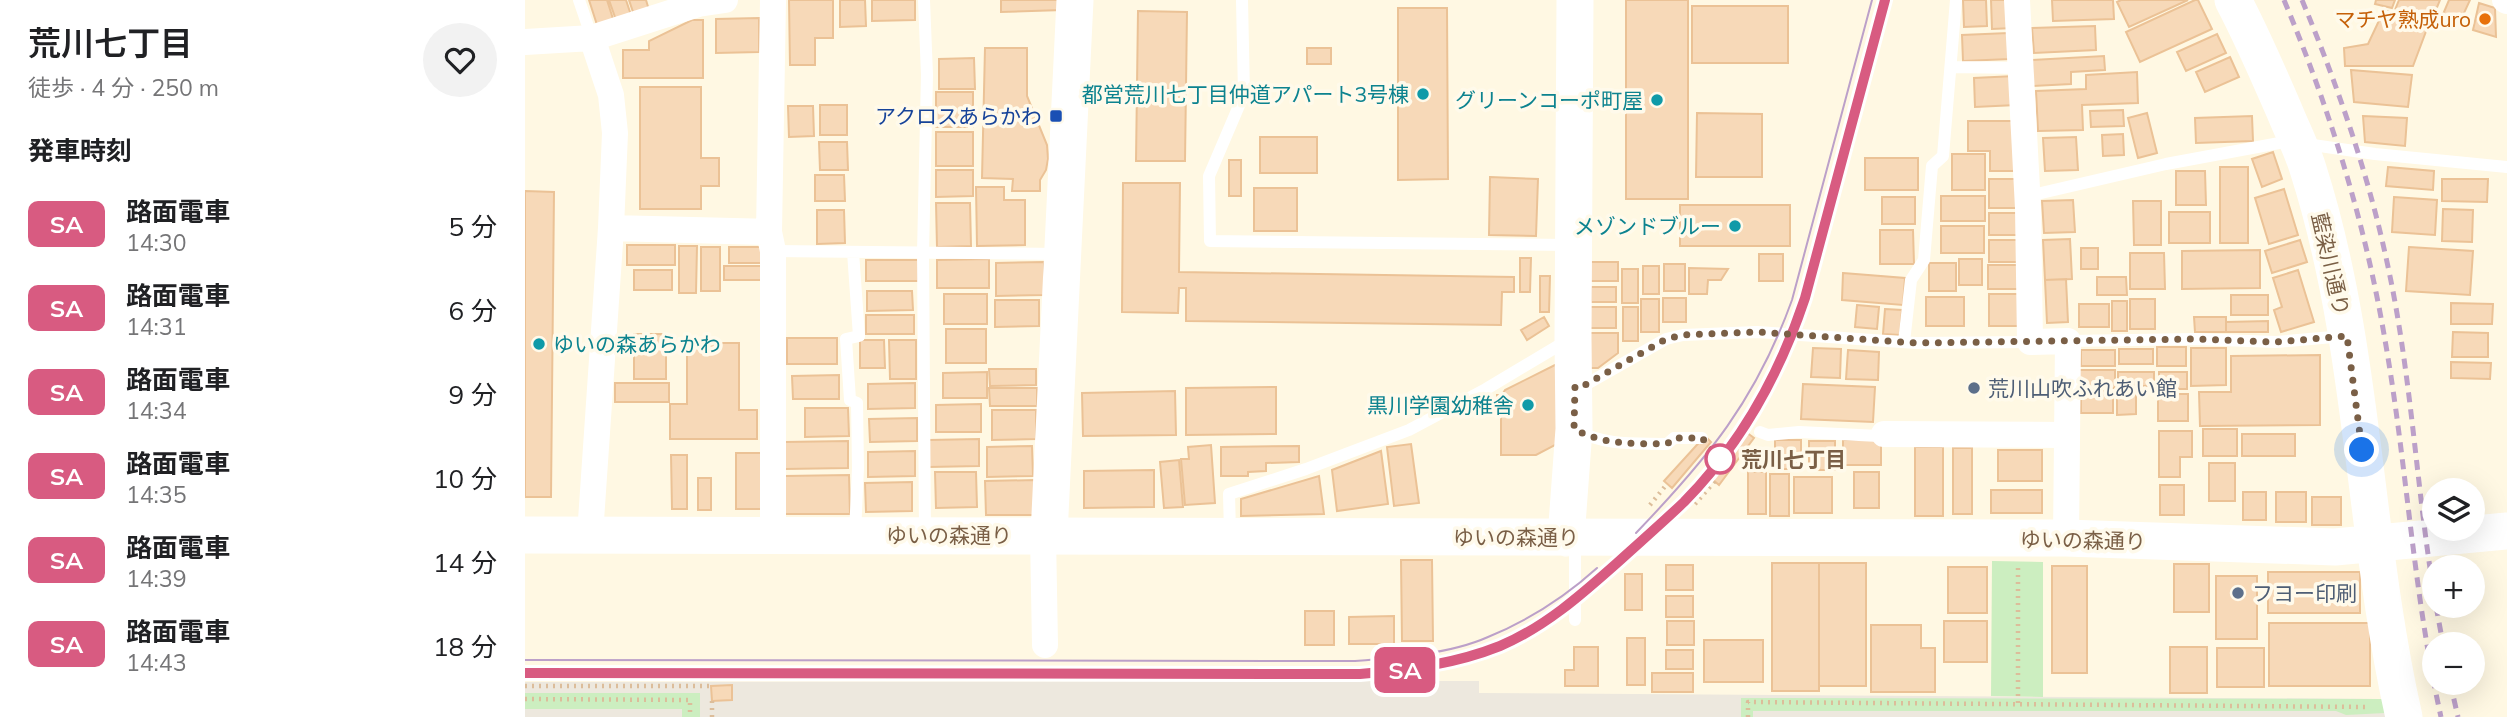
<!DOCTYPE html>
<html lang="ja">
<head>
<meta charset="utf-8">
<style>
	body { margin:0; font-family:Mulish,"Noto Sans JP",sans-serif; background:#f2f2f2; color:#202124; height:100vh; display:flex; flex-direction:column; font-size:26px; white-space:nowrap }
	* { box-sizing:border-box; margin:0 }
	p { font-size:23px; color:#757577 }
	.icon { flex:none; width:38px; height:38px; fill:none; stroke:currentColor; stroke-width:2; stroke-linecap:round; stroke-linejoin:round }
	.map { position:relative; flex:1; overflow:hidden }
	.panel { display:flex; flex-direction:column; background:#fff; width:525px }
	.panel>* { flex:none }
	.badge { padding:0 14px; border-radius:10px; font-size:24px; line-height:46px }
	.controls { position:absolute; left:1897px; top:478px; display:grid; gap:14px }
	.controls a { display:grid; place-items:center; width:63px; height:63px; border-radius:50%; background:#fff; box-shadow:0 7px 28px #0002; font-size:35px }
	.you { position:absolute; width:35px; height:35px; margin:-18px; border:5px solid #fff; border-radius:50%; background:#1a73e8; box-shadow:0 0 0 10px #1a73e833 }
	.map>.badge { position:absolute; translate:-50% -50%; box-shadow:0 0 0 4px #fff }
	h2 { padding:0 28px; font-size:26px; line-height:63px }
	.round { display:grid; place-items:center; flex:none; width:74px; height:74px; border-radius:37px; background:#f2f2f2 }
	.head { display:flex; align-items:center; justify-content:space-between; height:119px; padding:0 28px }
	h1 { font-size:33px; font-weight:600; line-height:52px }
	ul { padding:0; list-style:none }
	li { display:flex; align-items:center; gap:21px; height:84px; padding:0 28px }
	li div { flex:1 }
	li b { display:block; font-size:26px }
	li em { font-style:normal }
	li .badge { min-width:77px; font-weight:700; text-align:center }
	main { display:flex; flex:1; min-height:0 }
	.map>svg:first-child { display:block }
	.industrial { fill:#ede8de }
	.green { fill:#cceec0 }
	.building { fill:#f7d9b8; stroke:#ebc296; stroke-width:2 }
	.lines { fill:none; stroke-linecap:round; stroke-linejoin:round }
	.path { stroke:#dcbd9a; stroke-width:4.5; stroke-dasharray:2 5; stroke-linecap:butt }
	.lane { stroke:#fff; stroke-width:12 }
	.street { stroke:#fff; stroke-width:26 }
	.secondary { stroke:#fff; stroke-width:37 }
	.tram { stroke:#bca0c9; stroke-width:2 }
	.rail { stroke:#bca0c9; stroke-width:5; stroke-dasharray:10 7; stroke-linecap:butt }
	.line-casing { stroke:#fff; stroke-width:16 }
	.line { stroke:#d85b81; stroke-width:10 }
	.walk { stroke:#7a5f46; stroke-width:7; stroke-dasharray:0 12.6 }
	.food-dot { fill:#e8710a; stroke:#fffaeb; stroke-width:2.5 }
	.culture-dot { fill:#0f9aa8; stroke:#fffaeb; stroke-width:2.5 }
	.transit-dot { fill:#1a4fb4; stroke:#fffaeb; stroke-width:2.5 }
	.service-dot { fill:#5c6f8a; stroke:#fffaeb; stroke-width:2.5 }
	.stop-dot { fill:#fff; stroke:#d85b81; stroke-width:3.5 }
	.labels { text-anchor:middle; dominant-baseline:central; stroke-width:7; stroke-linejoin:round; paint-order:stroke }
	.food-label { font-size:21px; fill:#c56008; stroke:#fffaeb; text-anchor:end }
	.culture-label { font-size:21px; fill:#0d838f; stroke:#fffaeb; text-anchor:end }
	.transit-label { font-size:21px; fill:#164399; stroke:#fffaeb; text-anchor:end }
	.street-label { font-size:21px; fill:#7a5f46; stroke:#fffaeb }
	.service-label { font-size:21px; fill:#4e5e75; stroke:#fffaeb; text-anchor:start }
	.stop-label { font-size:21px; font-weight:bold; fill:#7a5f46; stroke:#fffaeb; text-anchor:start }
</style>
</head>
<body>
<main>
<section class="panel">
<div class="head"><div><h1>荒川七丁目</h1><p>徒歩 · 4 分 · 250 m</p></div><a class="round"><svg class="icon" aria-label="heart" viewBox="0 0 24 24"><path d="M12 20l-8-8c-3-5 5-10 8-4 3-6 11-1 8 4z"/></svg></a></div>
<h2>発車時刻</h2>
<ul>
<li><span class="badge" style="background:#d85b81;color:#fff">SA</span><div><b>路面電車</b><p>14:30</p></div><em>5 分</em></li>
<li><span class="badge" style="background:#d85b81;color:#fff">SA</span><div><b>路面電車</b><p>14:31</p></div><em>6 分</em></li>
<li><span class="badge" style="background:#d85b81;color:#fff">SA</span><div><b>路面電車</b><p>14:34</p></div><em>9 分</em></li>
<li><span class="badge" style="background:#d85b81;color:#fff">SA</span><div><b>路面電車</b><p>14:35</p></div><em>10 分</em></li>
<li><span class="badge" style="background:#d85b81;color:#fff">SA</span><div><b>路面電車</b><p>14:39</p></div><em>14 分</em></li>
<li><span class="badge" style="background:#d85b81;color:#fff">SA</span><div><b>路面電車</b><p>14:43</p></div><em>18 分</em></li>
</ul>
</section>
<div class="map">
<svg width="1982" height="717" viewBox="0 0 1982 717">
	<rect width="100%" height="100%" fill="#fff8e3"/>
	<path class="industrial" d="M954,681V693L1857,699L1861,717H0V682Z"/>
	<path class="green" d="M1467,561L1518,562V697L1466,696Z
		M0,693H175V717H157V709H0Z
		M1216,698L1857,699L1860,713L1821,715L1811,711H1228V717H1216Z"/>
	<path class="building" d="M64,0H82L89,22L73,28Z
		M84,0H101L106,15L91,20Z
		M104,0H121L124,10L109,15Z
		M264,0H308V38H290V65H265Z
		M315,0H340L341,26L315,27Z
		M347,0H390V20L347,21Z
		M476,0H536L537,10L476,12Z
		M1101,0H1163V199H1101Z
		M1438,0H1461L1462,26L1439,27Z
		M1466,0H1486L1488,28L1467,29Z
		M1527,0H1588L1589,19L1528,21Z
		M1596,0H1663L1604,27L1592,2Z
		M1670,0H1673L1687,29L1615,62L1601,32Z
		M1851,0H1870L1867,8L1850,4Z
		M1874,0H1915L1906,22L1870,10Z
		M1924,0H1945L1933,26L1916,19Z
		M1954,3L1970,8L1971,37L1948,30Z
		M1167,6H1263V63H1167Z
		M873,8H922L923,179L873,180Z
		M1859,10L1903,26L1888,66H1820L1819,48L1843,44Z
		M613,11L662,12L660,161H611Z
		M234,18V52L191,53V19Z
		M167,20H178V78H98V50H124V41Z
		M1570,26L1571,50L1509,53L1507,28Z
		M1483,33L1485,59L1438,61L1437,35Z
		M1692,34L1701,53L1661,71L1652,52Z
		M460,48H502V96L522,145L523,159L521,170L515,180V191H487L488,179L457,178Z
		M782,48H806V64H782Z
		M1579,56L1580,70L1546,72V84L1508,86L1507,60Z
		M1705,57L1714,77L1680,92L1671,72Z
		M449,58L450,89H414V59Z
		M1826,70L1887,75L1883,107L1829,102Z
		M1612,72L1613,103L1557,105L1558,130L1513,131L1511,91L1561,89V75Z
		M1490,76L1491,105L1450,107L1449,78Z
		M115,87H176V158H194V186H176V209H115Z
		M411,92H448V127H411Z
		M295,105H322V135H295Z
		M263,106H288L289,136L264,137Z
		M1598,110L1599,126L1566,127L1565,111Z
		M1172,113L1237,114V177H1171Z
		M1622,113L1632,153L1613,158L1603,118Z
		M1727,116L1728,141L1671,143L1670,118Z
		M1838,116L1882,118L1880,146L1840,142Z
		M1443,121H1494V171H1465V151H1443Z
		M411,132H448V166H411Z
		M1598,134L1599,155L1578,156L1577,135Z
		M735,137H792V173H735Z
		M1551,137L1553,170L1520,171L1518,138Z
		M294,142H322L323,170H295Z
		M1748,152L1757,179L1737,187L1727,159Z
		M1427,154H1460V190H1427Z
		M1340,158H1393V190H1340Z
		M704,160H716V196H704Z
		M1695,167H1723V243H1695Z
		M1863,167L1909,171L1908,190L1861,186Z
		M411,170H448V196L411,197Z
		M1651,171H1680L1681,205H1651Z
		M290,175H319L320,201H290Z
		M965,177L1013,179L1011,236L964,235Z
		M1464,179H1496V208H1464Z
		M1917,179H1963L1962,202L1917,201Z
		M598,183H655L654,272L989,277V292H977L976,325L661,321V288H654L653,313L597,312Z
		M451,187H479V200H500V245L452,246Z
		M729,188H772V231H729Z
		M1759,189L1773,235L1744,244L1730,198Z
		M0,191L29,192L26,497H0Z
		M1416,196H1460V221H1416Z
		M1357,197H1390V224H1357Z
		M1869,197L1912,200L1910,235L1867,232Z
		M1548,200L1550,232L1519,233L1517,201Z
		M1608,201H1636V245H1609Z
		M411,203H445L446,246L412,247Z
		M1155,205H1265V246H1155Z
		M1918,209L1948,210L1947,242L1917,241Z
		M292,210H319L320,243L292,244Z
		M1644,212H1685V243H1644Z
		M1464,213H1498V235H1464Z
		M1416,226H1459V253H1416Z
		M1355,230H1388L1389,264H1355Z
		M1545,239L1547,279L1520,280L1518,240Z
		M1464,240H1500V262H1464Z
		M1775,240L1782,262L1747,273L1740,251Z
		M102,245H150V265H102Z
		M154,246H172L171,293H154Z
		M176,247H195V291H176Z
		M204,247H240V263H204Z
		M1884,247L1948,251L1945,295L1881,291Z
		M1556,248H1573V269H1556Z
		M1735,250V288L1657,289V251Z
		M1605,253H1639L1640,289H1605Z
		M1234,254H1258V281H1234Z
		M995,258H1006L1005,292H995Z
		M464,259V288H412V260Z
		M1434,259H1457V285H1434Z
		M341,260H393V281H341Z
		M519,262V295L471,296V263Z
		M1061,262H1093V281H1061Z
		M1404,263H1431V291H1404Z
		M1139,264H1160V291H1139Z
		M1463,265H1499L1500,289H1463Z
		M199,266H239V280H199Z
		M1118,266H1134V294H1118Z
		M1164,268L1203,269L1196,280H1183L1182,294H1164Z
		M1097,269H1113V303H1097Z
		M109,270H147V290H109Z
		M1773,270L1789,322L1756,332L1749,310L1757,307L1748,278Z
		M1318,273L1380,278L1378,305L1317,300Z
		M1015,276H1025L1024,312H1015Z
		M1572,277H1601L1602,295H1572Z
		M1541,279L1543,322L1522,323L1520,280Z
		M1066,287H1091V302H1066Z
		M342,291H387L388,310L342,311Z
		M419,294H462V324H419Z
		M1464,294H1500V326H1464Z
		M1706,295H1743V315H1706Z
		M1401,297H1439V326H1401Z
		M1138,298H1161V322H1138Z
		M1116,299H1134V332H1116Z
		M1605,299H1630V329H1605Z
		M470,300H514V326L470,327Z
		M1587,301H1602V331H1587Z
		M1926,303L1968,304L1967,324H1926Z
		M1554,304H1584V327H1554Z
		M1332,305L1354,307L1352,329L1330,327Z
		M1064,307H1091V328H1064Z
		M1098,307H1113V341H1098Z
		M1360,309L1377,310L1375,335L1358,334Z
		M341,315H389V334H341Z
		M1019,317L1024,326L1002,340L996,330Z
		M1669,317H1701V332H1670Z
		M1743,321V332H1701V322Z
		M421,329H461V363H421Z
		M1928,332L1963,333V357H1927Z
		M1062,333H1093V353L1073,368H1062Z
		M109,334H141V379H109Z
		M262,338H312V364H262Z
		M335,340H359L360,368H335Z
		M364,340H391V379H365Z
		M162,343H214V410H232V439H145V404H162Z
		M1632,347H1661V366H1632Z
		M1288,348L1316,349L1315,378L1286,377Z
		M1666,348H1701V385L1666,386Z
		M1594,349H1628V364H1594Z
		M1323,350L1354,352L1353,380L1321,379Z
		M1556,350H1590V366H1556Z
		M1795,355V425L1675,426L1674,392H1706V356Z
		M1036,362L1034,443L1011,455H976V415H972V395H977L980,390Z
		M1926,362L1966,363L1965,379L1926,378Z
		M464,369H511V385L465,386Z
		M1554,370H1590V388H1554Z
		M462,372V398H418V373Z
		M1593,372H1629V386H1593Z
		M1634,372H1662V389H1634Z
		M314,375V399H268L267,376Z
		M90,383H144V402H90Z
		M390,383V408L343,409V384Z
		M1278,384L1350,387L1348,422L1276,419Z
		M751,387V434L661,435V388Z
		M464,388H512V406H465Z
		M650,391L651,435L558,436L557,393Z
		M1556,391H1588V413H1556Z
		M1592,393H1611V414L1592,415Z
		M1633,394H1663V421H1633Z
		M456,404V432H411V405Z
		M280,408H323L324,436L280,437Z
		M467,410H511V439L467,440Z
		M392,418V441L345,442L344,419Z
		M1678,429H1712V456H1678Z
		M1634,431H1667V457H1655V477H1634Z
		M1221,432L1229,438L1194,485L1186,478Z
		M1717,434H1770V456H1717Z
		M1180,436L1186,442L1147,488L1139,481Z
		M454,439V466L404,467V440Z
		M1250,440H1276V469H1250Z
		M1318,440H1356V465H1318Z
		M323,441V468L260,469V442Z
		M1284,441H1310V470H1284Z
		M886,444L894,503L869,506L862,447Z
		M686,445L690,503L660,505L656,459H664L663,447Z
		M507,446L508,476L462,477V447Z
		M774,446V462L741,463V471L723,472V476H696V447Z
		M1390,447H1418V516H1390Z
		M1428,448H1447V514H1428Z
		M1473,450H1517V481H1473Z
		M390,451V476L343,477V452Z
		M856,451L863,504L812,511L807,470Z
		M211,453H237L238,509H211Z
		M146,455H162V509H147Z
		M654,460L658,507L639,508L635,462Z
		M1684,463H1710V501H1684Z
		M629,470V507L559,508V471Z
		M410,472H451L452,507L411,508Z
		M1223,472H1241V514H1223Z
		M1329,472H1354V508H1329Z
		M1245,474H1264V516H1245Z
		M324,475L325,514H260V476Z
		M794,476L799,514L716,516V499Z
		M1269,477H1307V513H1269Z
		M173,478H186V510H173Z
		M510,480V515H461L460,481Z
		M387,482V511L341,512L340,483Z
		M1635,485H1659V515H1635Z
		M1466,490H1517V513H1466Z
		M1718,492H1741V520H1718Z
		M1751,492H1781V522H1751Z
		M1787,497H1816V525H1787Z
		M876,560H907L908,641H877Z
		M1247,563H1294V691H1247Z
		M1294,563H1341V686H1294Z
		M1649,564H1684V612H1649Z
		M1141,565H1168V590H1141Z
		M1527,566H1562V673H1527Z
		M1423,567H1462V613H1423Z
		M1743,572H1835V613H1743Z
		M1100,574H1117V610H1100Z
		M1691,576H1732V639H1691Z
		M1141,596H1168V617H1141Z
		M780,611H809V645H780Z
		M869,616V644H824V617Z
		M1142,621H1169V645H1142Z
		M1419,621H1462V662H1419Z
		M1744,623H1845V686H1744Z
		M1346,625H1396V648H1410V692H1346Z
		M1102,638H1120V685H1102Z
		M1179,640H1238V682H1179Z
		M1049,647H1073V686H1040V670H1049Z
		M1645,647H1682V693H1645Z
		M1692,648H1739V687H1692Z
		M1141,650H1168V669H1141Z
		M1127,673H1168V692H1127Z
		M207,685V700L187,701L186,686Z"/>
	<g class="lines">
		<path class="path" d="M1170,504L1190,481
			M1125,505L1142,484
			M1493,568V704
			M0,686H186
			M0,699L165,700V717
			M187,701V717
			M1223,717V702L1844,707"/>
		<path class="lane" d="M54,0L67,38
			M399,0L402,75L398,253L400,532
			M717,0L719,94L684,176L685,241L1044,245
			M1426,67L1496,68
			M1781,144L1850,154L1982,167
			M1503,196L1641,164L1770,140
			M248,251L534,254
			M328,252L334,336L321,339L325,400L332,403L333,468L330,533
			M1543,341L1669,339L1751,342L1819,336
			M1379,342L1386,280L1399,260L1407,166L1418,156L1431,0
			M1054,386L1060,385L1141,339L1158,335L1232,332L1391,343L1505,342
			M1053,431C1081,446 1111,443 1142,444L1149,438H1177
			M1235,432L1243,435L1274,432L1354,436L1359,434
			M705,532L704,494L781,469L884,430L961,389L1043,340
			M1050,542V620"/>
		<path class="street" d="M1492,0L1503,208L1505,342L1543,341L1541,538
			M1980,0L1982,1
			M67,38L86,95L90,133L86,228
			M0,42L67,38L173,4L200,0
			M1359,434L1542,435
			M65,535L86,228L244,232
			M518,535L520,645
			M248,536V251L244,232L248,0"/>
		<path class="secondary" d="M1708,0C1727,36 1743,73 1759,110C1767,130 1777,149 1783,169C1840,347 1838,536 1879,717
			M0,535L1541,538L1810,547L1982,531
			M524,535L550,0
			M1041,538L1049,429L1048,338L1050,0"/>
		<path class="tram" d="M1111,533C1183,458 1231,400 1267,300L1347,0
			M0,660L830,661C871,658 925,654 963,637C1002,621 1041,596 1072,568
			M0,672L835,674C883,670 930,664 975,646C1020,627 1056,595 1092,563C1114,543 1137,523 1159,502C1215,445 1255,373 1280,298L1360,0"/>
		<path class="rail" d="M1759,0C1805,110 1840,222 1860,340C1882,465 1888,592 1916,717
			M1777,0C1812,84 1843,173 1862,262C1886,371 1891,484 1909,594
			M1911,606L1918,644
			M1925,682L1933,717"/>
	</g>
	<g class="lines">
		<defs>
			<path id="line" d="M0,673L835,674C883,670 930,664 975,646C1020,627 1056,595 1092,563C1114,543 1137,523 1159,502C1215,445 1255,373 1280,298L1360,0"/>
		</defs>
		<use href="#line" class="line-casing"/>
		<use href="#line" class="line"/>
		<path class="walk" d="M1195,459L1177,438H1149L1142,444C1107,443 1082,446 1049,429L1050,386L1060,385L1141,339L1158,335L1232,332L1391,343L1669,339L1751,342L1822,336L1837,450"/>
	</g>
	<circle class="food-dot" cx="1960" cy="19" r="7"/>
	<g class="culture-dot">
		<circle cx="898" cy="94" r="7"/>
		<circle cx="1132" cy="100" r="7"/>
		<circle cx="1210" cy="226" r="7"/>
		<circle cx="14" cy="344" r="7"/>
		<circle cx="1003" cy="405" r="7"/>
	</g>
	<rect class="transit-dot" x="524" y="109" width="14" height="14" rx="3.5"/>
	<g class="service-dot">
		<circle cx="1449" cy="388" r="7"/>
		<circle cx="1713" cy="593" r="7"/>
	</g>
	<circle class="stop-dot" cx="1195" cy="459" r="14"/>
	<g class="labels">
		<g class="food-label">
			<text x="1946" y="19">マチヤ熟成uro</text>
		</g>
		<g class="culture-label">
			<text x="884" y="94">都営荒川七丁目仲道アパート3号棟</text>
			<text x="1118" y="100">グリーンコーポ町屋</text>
			<text x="1196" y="226">メゾンドブルー</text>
			<text x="28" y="344" text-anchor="start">ゆいの森あらかわ</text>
			<text x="989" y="405">黒川学園幼稚舎</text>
		</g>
		<g class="transit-label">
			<text x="517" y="116">アクロスあらかわ</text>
		</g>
		<g class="street-label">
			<text transform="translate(1806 264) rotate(77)">藍染川通り</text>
			<text x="424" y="535">ゆいの森通り</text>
			<text x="991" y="537">ゆいの森通り</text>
			<text transform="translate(1558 540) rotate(1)">ゆいの森通り</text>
		</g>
		<g class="service-label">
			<text x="1463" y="388">荒川山吹ふれあい館</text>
			<text x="1727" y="593">フヨー印刷</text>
		</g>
		<g class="stop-label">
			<text x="1216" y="459">荒川七丁目</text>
		</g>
	</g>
</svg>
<div class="controls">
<a><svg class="icon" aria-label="layers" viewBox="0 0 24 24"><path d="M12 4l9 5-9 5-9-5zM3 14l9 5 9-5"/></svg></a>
<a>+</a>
<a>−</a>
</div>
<div class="you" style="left:1837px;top:450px"></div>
<b class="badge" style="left:880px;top:670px;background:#d85b81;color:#fff">SA</b>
</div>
</main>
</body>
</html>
